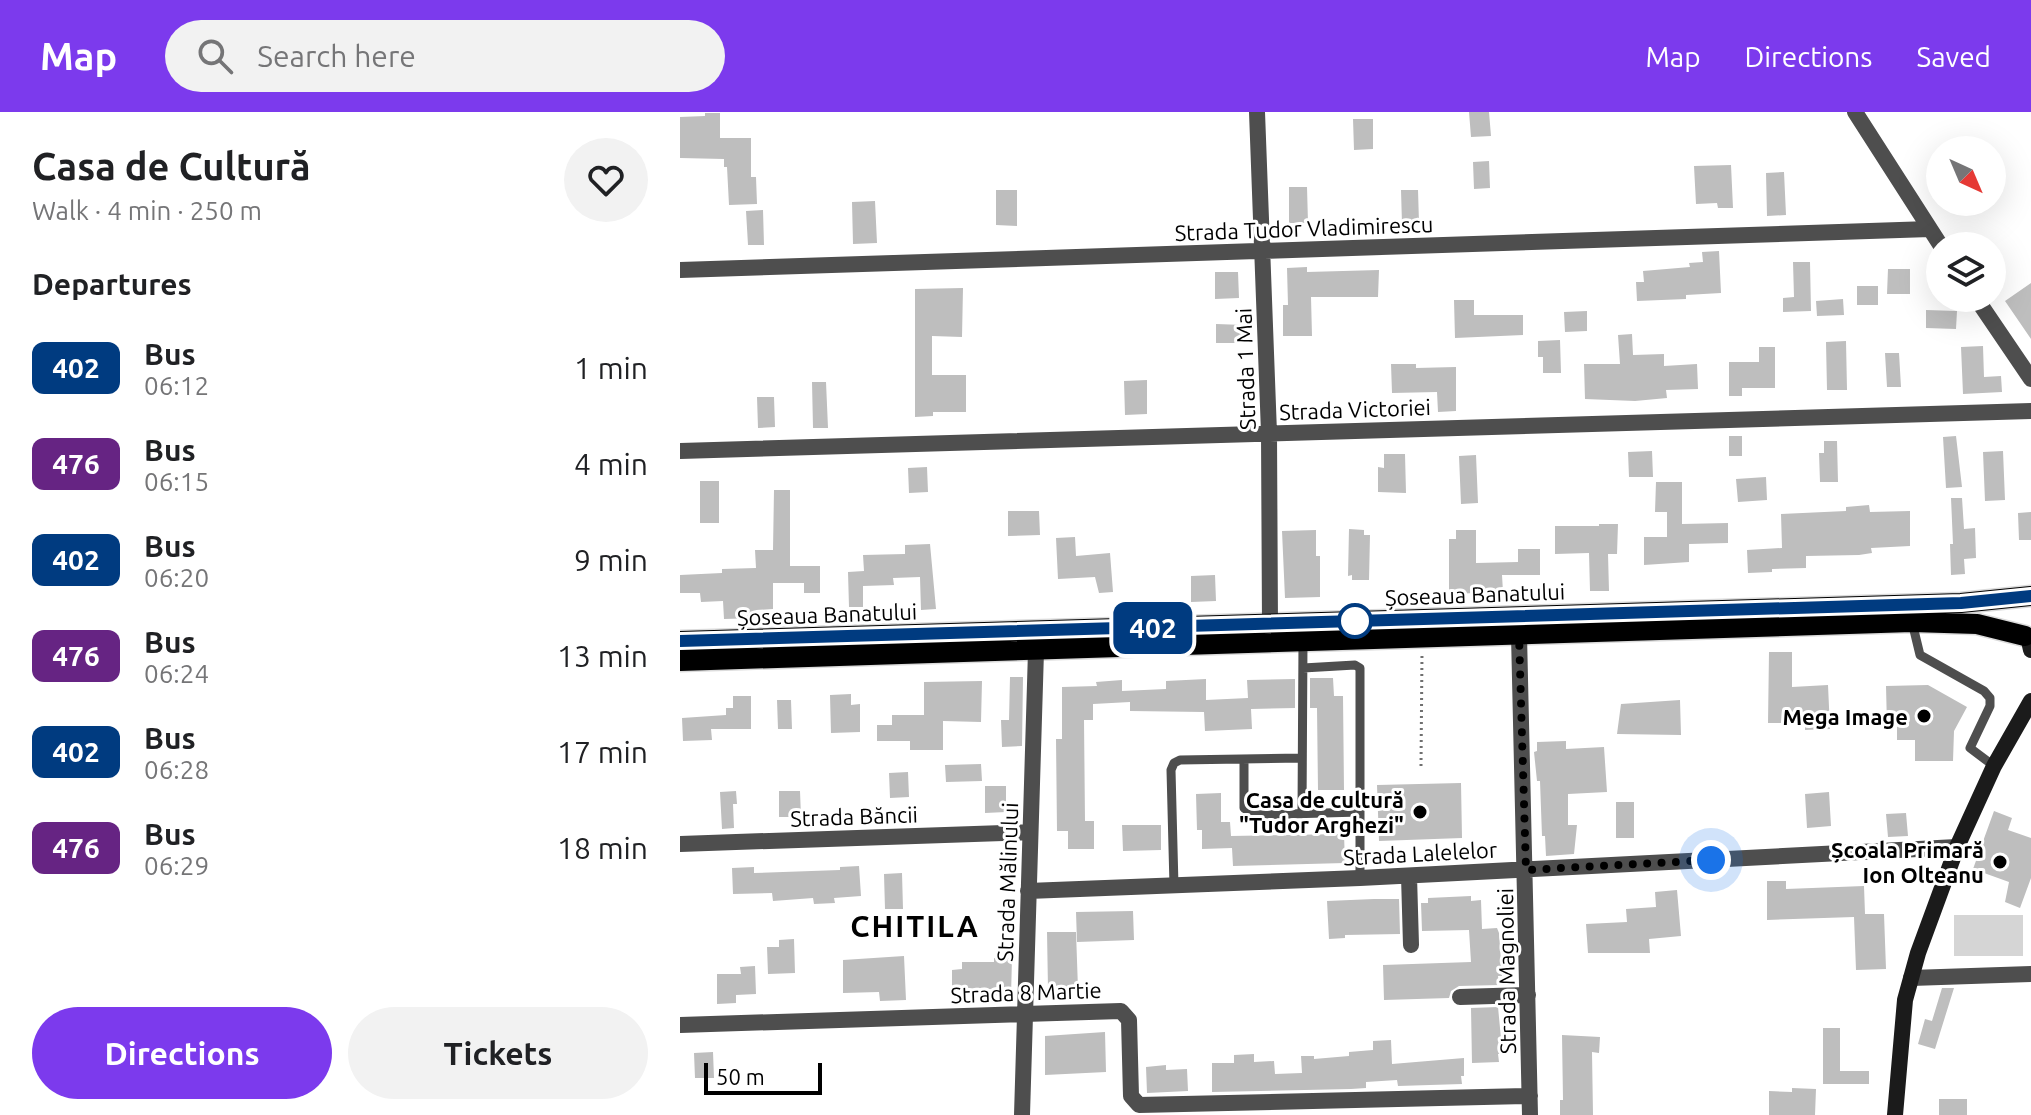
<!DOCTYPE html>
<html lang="en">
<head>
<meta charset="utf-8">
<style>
	body { margin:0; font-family:Ubuntu,sans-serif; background:#f2f2f2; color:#202124; height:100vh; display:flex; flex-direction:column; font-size:30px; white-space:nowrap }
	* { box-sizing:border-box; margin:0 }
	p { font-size:26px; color:#757577 }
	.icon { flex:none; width:44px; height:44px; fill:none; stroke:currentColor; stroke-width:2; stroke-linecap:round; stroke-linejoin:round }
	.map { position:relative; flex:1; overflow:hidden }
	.panel { display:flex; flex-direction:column; background:#fff; width:680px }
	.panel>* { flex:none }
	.badge { padding:0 16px; border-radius:12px; font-size:28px; line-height:52px }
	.needle { width:52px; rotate:136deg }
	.fabs { position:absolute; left:1246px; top:24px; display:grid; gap:16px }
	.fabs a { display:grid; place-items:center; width:80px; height:80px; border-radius:50%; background:#fff; box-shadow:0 8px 32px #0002; font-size:40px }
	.scale { position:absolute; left:24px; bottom:20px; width:118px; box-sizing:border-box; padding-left:8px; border:4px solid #000; border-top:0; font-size:22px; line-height:28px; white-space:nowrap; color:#000; -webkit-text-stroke:6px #fff; paint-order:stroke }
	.you { position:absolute; width:40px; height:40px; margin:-20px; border:6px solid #fff; border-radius:50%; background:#1a73e8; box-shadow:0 0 0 12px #1a73e833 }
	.map>.badge { position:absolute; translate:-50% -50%; box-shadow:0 0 0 4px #fff }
	h2 { padding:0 32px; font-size:30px; line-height:72px }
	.round { display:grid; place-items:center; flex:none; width:84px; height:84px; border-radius:42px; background:#f2f2f2 }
	.overview { display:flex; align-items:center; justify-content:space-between; height:136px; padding:0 32px }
	h1 { font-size:38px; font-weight:600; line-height:60px }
	.action { display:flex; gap:16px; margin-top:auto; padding:16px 32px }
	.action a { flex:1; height:92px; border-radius:48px; background:#7c3aed; color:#fff; font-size:32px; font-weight:600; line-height:92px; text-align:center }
	.action a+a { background:#f2f2f2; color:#202124 }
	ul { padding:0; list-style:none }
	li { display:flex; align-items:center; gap:24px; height:96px; padding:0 32px }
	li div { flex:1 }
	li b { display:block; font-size:30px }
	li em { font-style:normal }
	li .badge { min-width:88px; font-weight:700; text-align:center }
	header { display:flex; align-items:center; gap:48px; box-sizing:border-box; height:112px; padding:0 40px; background:#7c3aed; color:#fff }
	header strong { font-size:38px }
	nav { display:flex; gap:44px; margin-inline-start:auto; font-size:28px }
	.search { width:560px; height:72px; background:#f2f2f2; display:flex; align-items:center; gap:20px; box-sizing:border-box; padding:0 28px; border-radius:44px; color:#757577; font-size:30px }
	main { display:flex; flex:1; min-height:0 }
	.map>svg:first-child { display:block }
	.green { fill:#d5d5d5 }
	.building { fill:#bebebe }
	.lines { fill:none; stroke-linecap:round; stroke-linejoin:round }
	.primary-casing { stroke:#dbdbdb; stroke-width:23 }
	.path { stroke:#707070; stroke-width:3; stroke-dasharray:2 4; stroke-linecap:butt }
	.service { stroke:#4e4e4e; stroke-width:9 }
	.minor { stroke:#4e4e4e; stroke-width:16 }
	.secondary { stroke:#1b1b1b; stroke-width:16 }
	.primary { stroke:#000; stroke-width:20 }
	.line-casing { stroke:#fff; stroke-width:18 }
	.line { stroke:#003b80; stroke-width:12 }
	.walk { stroke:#000; stroke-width:8; stroke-dasharray:0 14.4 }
	.stop-dot { fill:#fff; stroke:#003b80; stroke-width:4 }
	.poi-dot { fill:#000; stroke:#fff; stroke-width:3 }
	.labels { text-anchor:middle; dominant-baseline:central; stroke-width:6; stroke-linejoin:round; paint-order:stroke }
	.street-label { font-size:22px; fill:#000; stroke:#fff }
	.poi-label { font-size:22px; font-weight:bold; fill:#000; stroke:#fff; text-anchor:end }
	.district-label { font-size:30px; font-weight:bold; letter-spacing:2px; fill:#000; stroke:#fff }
</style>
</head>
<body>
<header>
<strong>Map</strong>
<div class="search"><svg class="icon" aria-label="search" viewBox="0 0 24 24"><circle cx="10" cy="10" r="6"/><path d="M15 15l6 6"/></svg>Search here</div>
<nav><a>Map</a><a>Directions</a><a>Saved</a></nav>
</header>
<main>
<section class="panel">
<div class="overview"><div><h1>Casa de Cultură</h1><p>Walk · 4 min · 250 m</p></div><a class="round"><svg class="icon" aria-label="heart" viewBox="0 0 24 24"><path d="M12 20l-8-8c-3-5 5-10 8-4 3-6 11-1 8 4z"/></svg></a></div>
<h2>Departures</h2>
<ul>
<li><span class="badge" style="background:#003b80;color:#fff">402</span><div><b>Bus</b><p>06:12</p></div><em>1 min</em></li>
<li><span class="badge" style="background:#662483;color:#fff">476</span><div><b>Bus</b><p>06:15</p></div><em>4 min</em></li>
<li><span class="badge" style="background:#003b80;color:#fff">402</span><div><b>Bus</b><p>06:20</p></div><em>9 min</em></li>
<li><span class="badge" style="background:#662483;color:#fff">476</span><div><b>Bus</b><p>06:24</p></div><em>13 min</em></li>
<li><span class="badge" style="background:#003b80;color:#fff">402</span><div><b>Bus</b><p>06:28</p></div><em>17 min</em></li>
<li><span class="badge" style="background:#662483;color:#fff">476</span><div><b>Bus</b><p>06:29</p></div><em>18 min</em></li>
</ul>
<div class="action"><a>Directions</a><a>Tickets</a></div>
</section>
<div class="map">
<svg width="1351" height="1003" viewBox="0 0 1351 1003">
	<rect width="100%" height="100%" fill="#fff"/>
	<path class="green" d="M1274,803H1343V844H1274Z"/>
	<path class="building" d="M789,0H809L811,24L791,25Z
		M25,1H40V26H71V65H76L77,92L49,93L47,55H44V47L0,46V5L25,4Z
		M673,7H693V37L674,38Z
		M809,49L810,76L794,77L793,50Z
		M1051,53L1053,96H1038L1037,91L1016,92L1014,54Z
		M1104,60L1106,103L1087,104L1086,61Z
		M609,75H627L628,111H609Z
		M316,78H337V114L316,113Z
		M721,78H738L739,111L722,112Z
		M195,89L197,131L173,132L172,90Z
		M83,98L84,133H68L66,99Z
		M1039,139L1041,181L1006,183V187L957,189L956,170H964L963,159L1010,155L1009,151L1023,150L1022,140Z
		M1113,150H1130L1131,199L1103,200V186L1114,185Z
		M627,155V160L699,158L698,185H631L632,224H603V193H608L607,156Z
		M1208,157H1230V182H1207Z
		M535,160H558L559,186L535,187Z
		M1351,171V227L1325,189Z
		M1177,174H1198V193H1177Z
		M283,176L282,225L252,224V263H286V300H253V304L235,305V177Z
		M1163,187L1164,203L1137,204L1136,189Z
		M774,188H794V203H843V223L775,226Z
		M1246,198L1277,199L1276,217L1246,216Z
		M907,199V219L885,220L884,200Z
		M536,212L564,213L563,231H536Z
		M952,222L953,243L984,242V254L1017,252L1018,277L986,278L987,286L955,289L905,287L904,252H940L938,223Z
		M880,228L881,261H863V245H858V229Z
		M1166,229L1167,278H1147L1146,230Z
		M1303,234L1304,265L1321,264L1322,280L1283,282L1281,235Z
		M1079,235H1095V276H1062V284H1049V250H1079Z
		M1205,241H1219L1221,275H1207Z
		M711,252H736V256L776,255V299L758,300L757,280L712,281Z
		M467,268V302L445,303L444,269Z
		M132,270H146L148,316H133Z
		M77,285H94L95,315L78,316Z
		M1049,324H1062V344H1049Z
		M1276,324L1282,375L1266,376L1263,325Z
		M1144,329H1157L1158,370H1140L1139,341H1144Z
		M972,339L973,365H949L948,340Z
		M1323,339L1325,388L1305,389L1303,340Z
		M704,342H725L726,381L698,380V355L704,356Z
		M796,343L798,391L781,392L779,344Z
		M247,355L248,380L229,381L228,356Z
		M1086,365L1087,388L1058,390L1056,367Z
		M20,369H39V411H20Z
		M976,370H1002V412L1048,411V431L1009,432V450L964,453V425H987V400H975Z
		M94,378H110V454H140V481H124V471H93V497L76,498L77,506L44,507L43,489L21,490L20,481H0V463L42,461V457L76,456L75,438H93Z
		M1271,386H1282L1284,417L1295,416L1296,446L1284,447L1285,462L1271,463L1270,432H1273Z
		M1189,393L1190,400L1230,399V434L1191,436L1192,441L1179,443L1126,444V456L1092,457V460L1068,461L1067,438L1102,436L1101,402L1166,399V395Z
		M328,399H359L360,423L328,424Z
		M1351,400V428H1339L1338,401Z
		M919,412H938L937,442H928L929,479H910L909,441L875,442V414H919Z
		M669,417L684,418V423H690L689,468H672V463L668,464Z
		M636,418V444H640V485L605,486L602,419Z
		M776,418H796V451L838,450V437H860V463H822L823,480L769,482V427H776Z
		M395,425L396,444L430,441L433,480L419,481L415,465L378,467L376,426Z
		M250,432L256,497L241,498L240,465L213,466L214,473L183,474V495H169L168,460L184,459L183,443L225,442V433Z
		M535,463L536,489L511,490V464Z
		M1089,540H1112V575L1148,573L1150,617L1125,618V611H1088Z
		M330,565H343L342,634L322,635L321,608H329Z
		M630,566H653L654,584H663L664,678H638L637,596H630Z
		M526,567V588L568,586L567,568L615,567V596L571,597L572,617L525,619L524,600L450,599V590L413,592V608H404L405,709H414V737H388V719H377L376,627H382V575L417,574L416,570L442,568V579L486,577V569Z
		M302,569L301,610L263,609V638H230V629H197V613H212V603H244V570Z
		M1248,573L1287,595L1274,619L1273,649H1235V628H1217V614H1207L1206,574Z
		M171,582V593L180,592V620L151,621L150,583Z
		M53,584H71V617H31L32,628L3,629L2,606L46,603V596H53Z
		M97,588H111L112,617H98Z
		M1000,588L1001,623L937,622L941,592Z
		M886,629V637L924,635L927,680L888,682V713H897L894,742L866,744L865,724H862L860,669H857L854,640L857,639V630Z
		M301,652L302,669L266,670L265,653Z
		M228,660L229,685L210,686L209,661Z
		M781,671L782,726L699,729L697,673Z
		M305,674H326V700L305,701Z
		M56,679L57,692H53L54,716L42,717L40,680Z
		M99,679H120L121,705H99Z
		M1149,680L1151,714L1127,716L1125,682Z
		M541,681V710H550L551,724L664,722L665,751L553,754L552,736L522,737V718H517L516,682Z
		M936,690H954V726H936Z
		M1314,699L1332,706L1328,718L1351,726V766L1340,796L1325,790L1329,770L1293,757Z
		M1226,701L1228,724L1208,725L1206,702Z
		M442,713H481V738L443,739Z
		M179,754L181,784L154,786L155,791L134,792L133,786L93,789L92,781L53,782L52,756L74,755V761L160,758V755Z
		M222,761L223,797H205L204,762Z
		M1087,769H1106V777L1184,774L1185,802H1204L1206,857L1176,858L1174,805L1087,808Z
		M997,778L1001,824L969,827L970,841H908L906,812L947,810L946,797L976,795L975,780Z
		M791,784V789L801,788L802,817L817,816L819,821L822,864H818L819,873L779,874L771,879L769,886L704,888L703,853L791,850L789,818L742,819L741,791H748V786Z
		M694,787H719L720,822L665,823V826L649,827L647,789Z
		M453,799L454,828L397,830L396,800Z
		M367,820H396L398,877H368Z
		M114,827L115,861L88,862L87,835H99V828Z
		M224,844L226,888L200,889L199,880L163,881V848Z
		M314,846H332L331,884L313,883V877L272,878V858L282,857V850H314Z
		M75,854L76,882L56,883V891L37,892V862H61L60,855Z
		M1262,876H1274L1255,937L1238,932L1245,907L1252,909Z
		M818,895L822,937V942H818L819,950L792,951L791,896Z
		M1143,916H1160V959H1189V972H1143Z
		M425,920L426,960L365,963V924Z
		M882,923L920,925L919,941L912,940L913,1003H880V988H883Z
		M711,928L712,952L784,946V964H781L782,972L718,974L717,968L686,970V976L671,977L532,980V951H554V943L574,942V950L594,949L595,962L622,961L621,944H634V947L669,944V940L693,938V929Z
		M33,940L34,966H15L14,941Z
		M486,953V958L507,957L508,979L467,981L466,955Z
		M1112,976L1136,977L1135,1003H1089V979L1112,980Z
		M1259,987H1287V1003H1259Z"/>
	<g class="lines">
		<defs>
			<path id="primary" d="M0,529L1281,491L1351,484
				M0,549L1232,510L1297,512L1345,524"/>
		</defs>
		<use href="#primary" class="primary-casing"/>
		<path class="path" d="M741,654L742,541"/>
		<path class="service" d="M1232,510L1240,543L1304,579L1310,586V594L1290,636L1314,654
			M623,556L675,553L680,556V766
			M564,647V696L574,703L680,700
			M622,702L623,529
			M494,774L491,658L494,651L500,648L621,646"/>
		<path class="minor" d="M577,0L589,321L590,513
			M1175,0L1261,134
			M0,158L1250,117
			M1296,186L1351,267
			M0,339L1351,299
			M839,523L850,1003
			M0,732L350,720
			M729,764L731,833
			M348,779L680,766L1277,735
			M1231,866L1351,862
			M780,885L848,883
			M0,913L441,899L449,908L451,984L459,993L850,984
			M342,1003L356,539"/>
		<path class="secondary" d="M1349,529L1351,538
			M1215,1003L1225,888L1238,841L1277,735L1314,654L1351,589"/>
		<use href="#primary" class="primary"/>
	</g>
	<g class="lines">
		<defs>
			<path id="line" d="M0,529L1281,491L1351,484"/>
		</defs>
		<use href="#line" class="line-casing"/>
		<use href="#line" class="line"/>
		<path class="walk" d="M675,509L682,527L839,523L846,758L1031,748"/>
	</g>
	<circle class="stop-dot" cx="675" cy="509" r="16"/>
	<g class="poi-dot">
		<circle cx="1244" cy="604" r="8"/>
		<circle cx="740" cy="700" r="8"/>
		<circle cx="1320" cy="750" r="8"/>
	</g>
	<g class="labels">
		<g class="street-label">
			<text transform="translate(624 116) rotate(-2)">Strada Tudor Vladimirescu</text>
			<text transform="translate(565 257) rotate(-92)">Strada 1 Mai</text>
			<text transform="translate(675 297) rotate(-2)">Strada Victoriei</text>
			<text transform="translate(795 482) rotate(-2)">Șoseaua Banatului</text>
			<text transform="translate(147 502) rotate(-2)">Șoseaua Banatului</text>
			<text transform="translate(174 704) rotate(-2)">Strada Băncii</text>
			<text transform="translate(740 741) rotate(-3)">Strada Lalelelor</text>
			<text transform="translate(327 770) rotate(-88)">Strada Mălinului</text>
			<text transform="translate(826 859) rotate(-91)">Strada Magnoliei</text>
			<text transform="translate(346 880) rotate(-2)">Strada 8 Martie</text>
		</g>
		<g class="poi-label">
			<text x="1228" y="604">Mega Image</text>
			<text x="724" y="687">Casa de cultură<tspan x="724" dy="25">"Tudor Arghezi"</tspan></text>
			<text x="1304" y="737">Școala Primară<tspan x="1304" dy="25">Ion Olteanu</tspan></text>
		</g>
		<g class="district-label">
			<text x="235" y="814">CHITILA</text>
		</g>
	</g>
</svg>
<div class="fabs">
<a><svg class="needle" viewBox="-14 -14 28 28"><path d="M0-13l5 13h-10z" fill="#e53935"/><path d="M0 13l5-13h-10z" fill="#757577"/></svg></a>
<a><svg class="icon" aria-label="layers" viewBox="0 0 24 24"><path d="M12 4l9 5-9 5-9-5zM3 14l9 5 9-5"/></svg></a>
</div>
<div class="scale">50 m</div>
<div class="you" style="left:1031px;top:748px"></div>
<b class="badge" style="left:473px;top:516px;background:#003b80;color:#fff">402</b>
</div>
</main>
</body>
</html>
